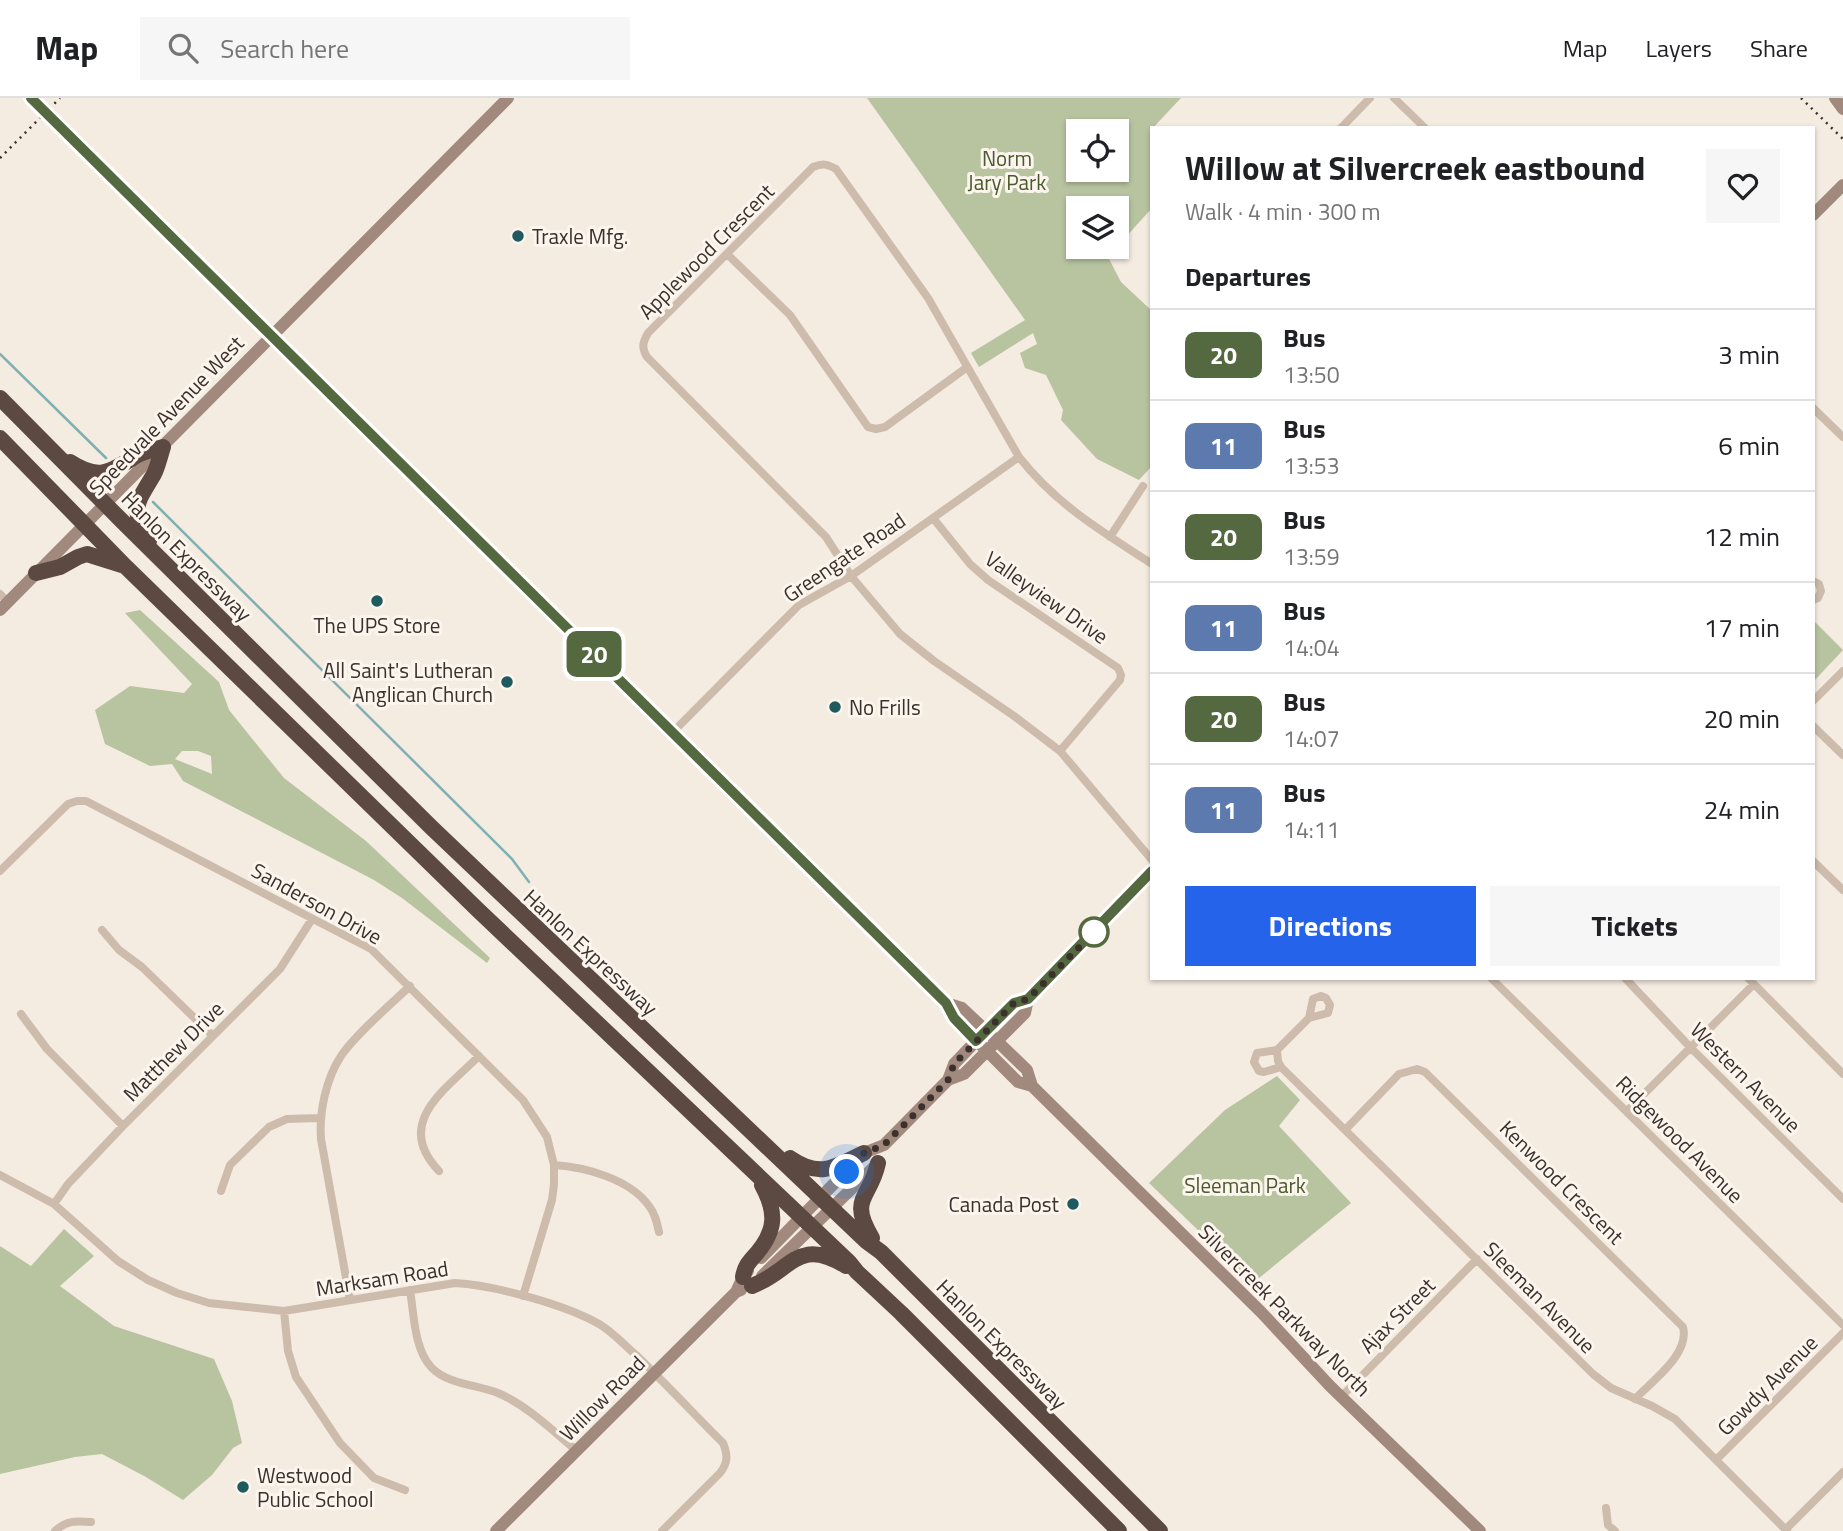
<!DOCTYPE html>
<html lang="en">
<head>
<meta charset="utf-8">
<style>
	body { margin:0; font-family:"Titillium Web",sans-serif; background:#f6f6f6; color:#202124; height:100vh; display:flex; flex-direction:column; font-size:26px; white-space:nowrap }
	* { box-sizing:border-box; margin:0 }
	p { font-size:23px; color:#757577 }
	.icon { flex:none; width:38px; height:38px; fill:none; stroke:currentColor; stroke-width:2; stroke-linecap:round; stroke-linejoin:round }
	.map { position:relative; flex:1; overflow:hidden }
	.side { position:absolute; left:1150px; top:28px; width:665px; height:854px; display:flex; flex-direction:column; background:#fff; border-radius:0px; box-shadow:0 2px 5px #0004 }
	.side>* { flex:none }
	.badge { padding:0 14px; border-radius:10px; font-size:24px; line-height:46px }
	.tools { position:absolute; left:1066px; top:21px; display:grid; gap:14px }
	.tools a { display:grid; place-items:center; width:63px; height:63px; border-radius:0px; background:#fff; box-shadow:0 2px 5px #0004; font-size:35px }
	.you { position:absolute; width:35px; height:35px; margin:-18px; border:5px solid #fff; border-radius:50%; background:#1a73e8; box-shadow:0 0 0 10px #1a73e833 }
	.map>.badge { position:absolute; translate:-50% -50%; box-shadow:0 0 0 4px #fff }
	h2 { padding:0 35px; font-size:26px; line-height:63px }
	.round { display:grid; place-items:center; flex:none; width:74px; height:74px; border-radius:0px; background:#f6f6f6 }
	.overview { display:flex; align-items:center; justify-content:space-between; height:119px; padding:0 35px }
	h1 { font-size:33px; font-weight:700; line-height:52px }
	.cta { display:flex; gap:14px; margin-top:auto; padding:14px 35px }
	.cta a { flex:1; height:80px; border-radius:0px; background:#2563eb; color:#fff; font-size:28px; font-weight:700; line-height:80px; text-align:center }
	.cta a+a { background:#f6f6f6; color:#202124 }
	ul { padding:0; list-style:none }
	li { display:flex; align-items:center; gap:21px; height:91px; padding:0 35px; border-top:2px solid #e0e0e0 }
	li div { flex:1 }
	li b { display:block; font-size:26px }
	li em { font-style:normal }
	li .badge { min-width:77px; font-weight:700; text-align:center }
	header { display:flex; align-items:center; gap:42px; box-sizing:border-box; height:98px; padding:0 35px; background:#fff; border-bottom:2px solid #e0e0e0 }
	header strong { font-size:33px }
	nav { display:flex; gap:38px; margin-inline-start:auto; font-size:24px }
	.search { width:490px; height:63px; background:#f6f6f6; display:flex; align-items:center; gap:18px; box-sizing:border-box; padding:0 24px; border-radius:0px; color:#757577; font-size:26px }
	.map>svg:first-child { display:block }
	.green { fill:#b8c4a0; fill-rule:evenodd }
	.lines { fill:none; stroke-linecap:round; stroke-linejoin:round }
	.stream { stroke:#7fb0b2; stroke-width:2.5 }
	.street { stroke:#cdbbac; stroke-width:8 }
	.secondary { stroke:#a18a7d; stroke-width:12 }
	.highway { stroke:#5c4a42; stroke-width:16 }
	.rail { stroke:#3b302b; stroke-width:2.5; stroke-dasharray:2 5; stroke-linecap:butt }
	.line-casing { stroke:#fff; stroke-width:16 }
	.line { stroke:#556940; stroke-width:10 }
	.walk { stroke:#3b302b; stroke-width:7; stroke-dasharray:0 12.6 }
	.poi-dot { fill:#1f5a5e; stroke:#fbf5ee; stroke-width:2.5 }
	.stop-dot { fill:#fff; stroke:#556940; stroke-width:3.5 }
	.labels { text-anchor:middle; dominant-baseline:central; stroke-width:6; stroke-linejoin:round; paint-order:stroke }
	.park-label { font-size:21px; fill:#4a5a2e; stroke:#fbf5ee }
	.poi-label { font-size:21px; fill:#3b302b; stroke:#fbf5ee; text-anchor:start }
	.street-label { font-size:21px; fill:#3b302b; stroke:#fbf5ee }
</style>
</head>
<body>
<header>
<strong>Map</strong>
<div class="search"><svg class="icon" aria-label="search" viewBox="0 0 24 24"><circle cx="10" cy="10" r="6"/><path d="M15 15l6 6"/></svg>Search here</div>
<nav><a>Map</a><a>Layers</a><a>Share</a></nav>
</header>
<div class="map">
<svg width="1843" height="1433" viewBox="0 0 1843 1433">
	<rect width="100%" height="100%" fill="#f4ebe1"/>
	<path class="green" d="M867,0H1181L1150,33L1151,111L1108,159L1121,184L1151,212V369L1139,382L1097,361L1061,322L1063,312L1046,277L1025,270L1020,255L1037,246L1033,235L979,269L971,255L1025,222ZM1078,33H1116V72H1078ZM1078,110H1116V149H1078Z
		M140,512L219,584L229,612L284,680L366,743L490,860L487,865L402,800L374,782L183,683L172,666L150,668L105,646L95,612L130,588L184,595L192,586L125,515ZM182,653H198L211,658L212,676L175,661Z
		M1813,522L1843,552L1813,584Z
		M1277,978L1300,1002L1279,1028L1351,1105L1253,1185L1149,1085L1225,1012Z
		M64,1131L94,1158L60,1188L114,1228L214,1261L232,1303L242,1345L233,1350L212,1377L183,1402L146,1379L102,1356L75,1359L0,1376V1148L31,1168Z"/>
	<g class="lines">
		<path class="stream" d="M0,256L106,360
			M153,404L512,761L529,784"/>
		<path class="street" d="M1394,0L1425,30
			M1341,30L1370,0
			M727,156L790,217L868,329L876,331L885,329L966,270
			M1813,310L1843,339
			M933,420L970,466L988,482L1118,570L1121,577L1120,582L1060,653
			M1110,439L1143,388
			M1152,466C1101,433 1057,407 1019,359L928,200L836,71C827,66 823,65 813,69L648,235C643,244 641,249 647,259L826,439L851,478L900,536L934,563L1014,618L1060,653L1152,762
			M1813,483L1819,486L1821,493L1818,500L1813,502
			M0,496L8,504
			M1813,603L1843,573
			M1813,628L1843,657
			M673,634L799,507L851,478L1019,359
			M1813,763L1843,792
			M0,773L68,706L77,703H86L371,851L523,1002L547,1039L554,1067V1086L552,1102L523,1198
			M102,832L119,852L142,869L213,938
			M1491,880L1843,1227
			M1625,880L1691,950L1843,1101
			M1748,880L1843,976
			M21,916L47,951L123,1028
			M1309,920L1328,915L1330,907L1326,900L1321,898L1313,901L1309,920L1277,952L1278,963L1281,969L1593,1276L1611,1290L1652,1308L1675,1321L1787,1433
			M1277,952L1257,955L1254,964L1259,973L1264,974L1281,969
			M1627,1013L1753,887
			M1346,1031L1399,976L1417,971L1425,974L1683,1229C1690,1256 1653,1282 1635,1301
			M554,1067C585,1069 630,1081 649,1108C655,1115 657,1125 659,1134
			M439,1073C393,1025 445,992 479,958
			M0,1077L54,1106L118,1163L148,1182L177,1195L209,1205L284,1213L455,1185C494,1187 566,1207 599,1226C613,1234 624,1247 636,1257C666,1286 694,1316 723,1345C728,1357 728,1365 720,1375L662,1433
			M221,1093L230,1067L269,1029L287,1021L319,1020
			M54,1106L68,1086L123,1028L280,871L312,821
			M410,1192C414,1216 414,1252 432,1270C447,1286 478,1287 498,1295C528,1308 552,1332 577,1353
			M350,1202L321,1041C319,1014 326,981 341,958C356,936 390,907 410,888
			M284,1213L288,1253L296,1279L340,1345L374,1380L405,1392
			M1342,1298L1477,1161
			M1716,1362L1843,1235
			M1606,1410L1608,1427L1615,1433
			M1786,1431L1843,1374
			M55,1433C67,1422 76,1423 91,1424"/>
		<path class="secondary" d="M31,0L946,905L954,920L1018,984L1032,988
			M1835,0L1843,11
			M1813,117L1843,87
			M0,512L508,0
			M946,905L962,910L997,943L1027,972L1032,988L1261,1214L1330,1288L1480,1433
			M948,982L964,976L1025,915L1028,901
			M761,1160L864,1055L884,1047L948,982L954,966L976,943L1014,905L1028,901L1152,773
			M762,1178L877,1066
			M736,1194L743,1179L748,1173
			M496,1433L736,1194L741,1192"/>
		<path class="highway" d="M0,300L121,422L431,729L866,1143L881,1154L1160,1433
			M0,340L126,469L478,812L849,1164L857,1174L901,1215L1119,1433
			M70,364C99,383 110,374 136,358C144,353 155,352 163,349
			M149,443C130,408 136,407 154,376C158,368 160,358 163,349
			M36,475L60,469L78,459L87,456L122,467
			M790,1060C821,1081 834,1069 864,1055
			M872,1140C848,1099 870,1102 878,1065
			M743,1179C745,1167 750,1163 757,1155C777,1131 776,1113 762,1087
			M752,1188C792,1173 797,1138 846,1168"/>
		<path class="rail" d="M1801,0L1843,41
			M0,60L60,0"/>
	</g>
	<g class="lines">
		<defs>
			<path id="line" d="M31,0L946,905L954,920L976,943L1014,905L1028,901L1152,773"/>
		</defs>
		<use href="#line" class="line-casing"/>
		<use href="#line" class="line"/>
		<path class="walk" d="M847,1074L864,1055L884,1047L948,982L954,966L1014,905L1028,901L1097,831L1094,834"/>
	</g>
	<g class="poi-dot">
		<circle cx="518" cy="138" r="7"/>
		<circle cx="377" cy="503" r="7"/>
		<circle cx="507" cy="584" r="7"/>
		<circle cx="835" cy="609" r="7"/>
		<circle cx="1073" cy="1106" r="7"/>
		<circle cx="243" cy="1389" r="7"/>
	</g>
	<circle class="stop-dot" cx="1094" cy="834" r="14"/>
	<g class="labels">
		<g class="park-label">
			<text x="1007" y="60">Norm<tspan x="1007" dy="24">Jary Park</tspan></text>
			<text x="1245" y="1087">Sleeman Park</text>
		</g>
		<g class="poi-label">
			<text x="532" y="138">Traxle Mfg.</text>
			<text x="377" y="527" text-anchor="middle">The UPS Store</text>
			<text x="493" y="572" text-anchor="end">All Saint's Lutheran<tspan x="493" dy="24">Anglican Church</tspan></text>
			<text x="849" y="609">No Frills</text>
			<text x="1059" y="1106" text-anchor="end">Canada Post</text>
			<text x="257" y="1377">Westwood<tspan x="257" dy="24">Public School</tspan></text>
		</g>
		<g class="street-label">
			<text transform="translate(706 153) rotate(-45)">Applewood Crescent</text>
			<text transform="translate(166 317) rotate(-46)">Speedvale Avenue West</text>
			<text transform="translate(187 458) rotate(45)">Hanlon Expressway</text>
			<text transform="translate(844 459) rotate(-34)">Greengate Road</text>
			<text transform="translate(1047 499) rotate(35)">Valleyview Drive</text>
			<text transform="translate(317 805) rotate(29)">Sanderson Drive</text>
			<text transform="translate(591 854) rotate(43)">Hanlon Expressway</text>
			<text transform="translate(173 953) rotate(-45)">Matthew Drive</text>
			<text transform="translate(1746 979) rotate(45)">Western Avenue</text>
			<text transform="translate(1680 1041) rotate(45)">Ridgewood Avenue</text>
			<text transform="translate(1562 1084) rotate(45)">Kenwood Crescent</text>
			<text transform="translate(382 1180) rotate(-9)">Marksam Road</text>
			<text transform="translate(1540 1199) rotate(45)">Sleeman Avenue</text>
			<text transform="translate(1285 1212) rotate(45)">Silvercreek Parkway North</text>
			<text transform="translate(1397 1217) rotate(-45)">Ajax Street</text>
			<text transform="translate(1002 1246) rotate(45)">Hanlon Expressway</text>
			<text transform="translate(1767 1287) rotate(-45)">Gowdy Avenue</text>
			<text transform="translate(602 1300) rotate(-45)">Willow Road</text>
		</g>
	</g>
</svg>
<div class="tools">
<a><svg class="icon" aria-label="locate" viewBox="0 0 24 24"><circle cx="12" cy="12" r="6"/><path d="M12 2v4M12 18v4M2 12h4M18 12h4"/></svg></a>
<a><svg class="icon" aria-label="layers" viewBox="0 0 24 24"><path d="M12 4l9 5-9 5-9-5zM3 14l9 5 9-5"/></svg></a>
</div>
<div class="you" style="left:847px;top:1074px"></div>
<b class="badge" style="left:594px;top:556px;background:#556940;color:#fff">20</b>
<section class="side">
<div class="overview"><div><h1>Willow at Silvercreek eastbound</h1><p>Walk · 4 min · 300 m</p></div><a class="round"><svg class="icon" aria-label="heart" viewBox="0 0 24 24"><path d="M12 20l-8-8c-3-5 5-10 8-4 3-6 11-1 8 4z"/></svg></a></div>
<h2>Departures</h2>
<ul>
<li><span class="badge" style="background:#556940;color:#fff">20</span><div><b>Bus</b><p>13:50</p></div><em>3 min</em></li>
<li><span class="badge" style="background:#5c7aae;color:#fff">11</span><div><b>Bus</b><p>13:53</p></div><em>6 min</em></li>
<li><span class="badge" style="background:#556940;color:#fff">20</span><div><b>Bus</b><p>13:59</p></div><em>12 min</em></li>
<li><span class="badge" style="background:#5c7aae;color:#fff">11</span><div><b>Bus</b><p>14:04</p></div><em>17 min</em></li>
<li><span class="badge" style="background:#556940;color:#fff">20</span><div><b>Bus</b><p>14:07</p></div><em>20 min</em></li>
<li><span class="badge" style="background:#5c7aae;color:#fff">11</span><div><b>Bus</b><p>14:11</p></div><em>24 min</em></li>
</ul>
<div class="cta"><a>Directions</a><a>Tickets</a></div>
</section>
</div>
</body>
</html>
